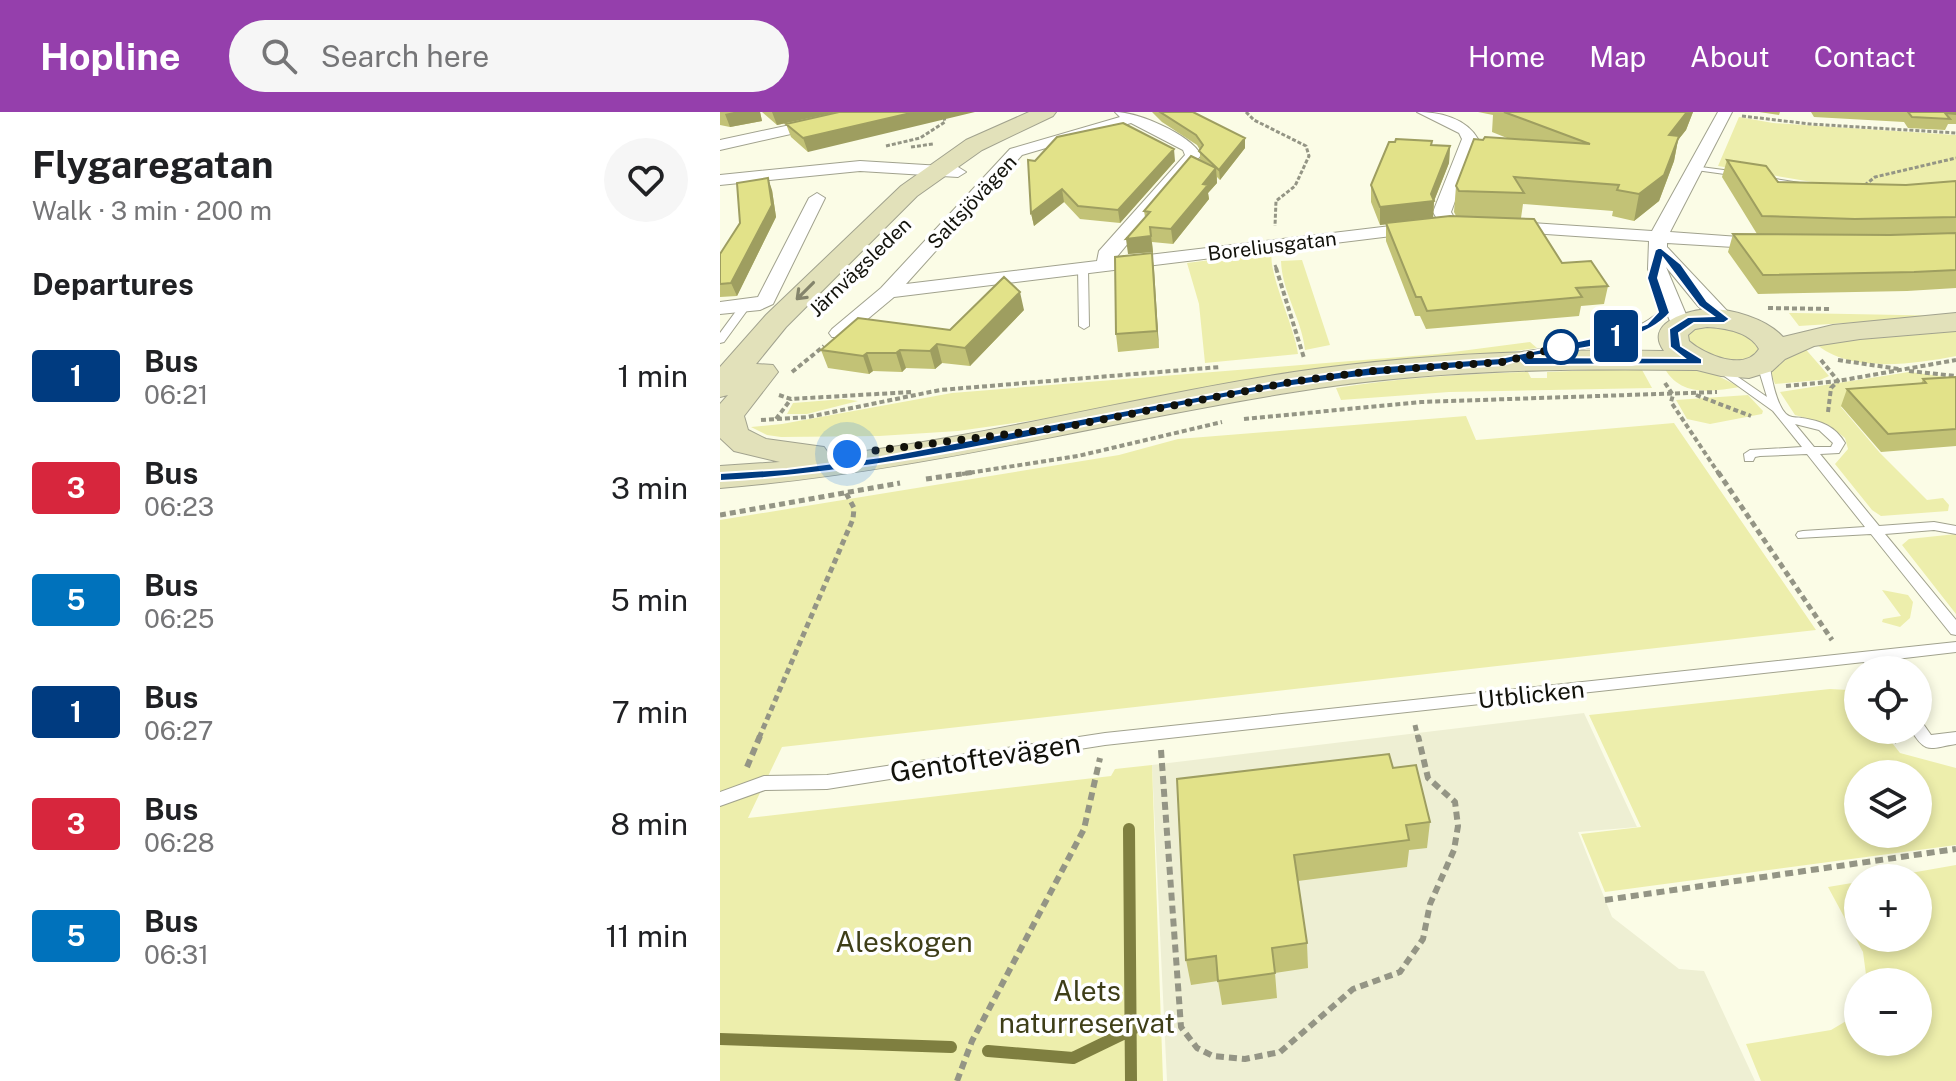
<!DOCTYPE html>
<html lang="en">
<head>
<meta charset="utf-8">
<style>
	body { margin:0; font-family:"Public Sans",sans-serif; background:#f6f6f6; color:#202124; height:100vh; display:flex; flex-direction:column; font-size:30px; white-space:nowrap }
	* { box-sizing:border-box; margin:0 }
	p { font-size:26px; color:#757577 }
	.icon { flex:none; width:44px; height:44px; fill:none; stroke:currentColor; stroke-width:2; stroke-linecap:round; stroke-linejoin:round }
	.map { position:relative; flex:1; overflow:hidden }
	.side { display:flex; flex-direction:column; background:#fff; width:720px }
	.side>* { flex:none }
	.badge { padding:0 16px; border-radius:6px; font-size:28px; line-height:52px }
	.controls { position:absolute; left:1124px; top:544px; display:grid; gap:16px }
	.controls a { display:grid; place-items:center; width:88px; height:88px; border-radius:50%; background:#fff; box-shadow:0 4px 12px #0003; font-size:40px }
	.you { position:absolute; width:40px; height:40px; margin:-20px; border:6px solid #fff; border-radius:50%; background:#1a73e8; box-shadow:0 0 0 12px #1a73e833 }
	.map>.badge { position:absolute; translate:-50% -50%; box-shadow:0 0 0 4px #fff }
	h2 { padding:0 32px; font-size:30px; line-height:72px }
	.round { display:grid; place-items:center; flex:none; width:84px; height:84px; border-radius:42px; background:#f6f6f6 }
	.headline { display:flex; align-items:center; justify-content:space-between; height:136px; padding:0 32px }
	h1 { font-size:38px; font-weight:700; line-height:60px }
	ul { padding:0; list-style:none }
	li { display:flex; align-items:center; gap:24px; height:112px; padding:0 32px }
	li div { flex:1 }
	li b { display:block; font-size:30px }
	li em { font-style:normal }
	li .badge { min-width:88px; font-weight:700; text-align:center }
	header { display:flex; align-items:center; gap:48px; box-sizing:border-box; height:112px; padding:0 40px; background:#953fac; color:#fff }
	header strong { font-size:38px }
	nav { display:flex; gap:44px; margin-inline-start:auto; font-size:28px }
	.search { width:560px; height:72px; background:#f6f6f6; display:flex; align-items:center; gap:20px; box-sizing:border-box; padding:0 28px; border-radius:44px; color:#757577; font-size:30px }
	main { display:flex; flex:1; min-height:0 }
	.map>svg:first-child { display:block }
	.built { fill:#eeefd3 }
	.green { fill:#edeeac; fill-rule:evenodd }
	.lines { fill:none; stroke-linecap:round; stroke-linejoin:round }
	.stream { stroke:#7f7f40; stroke-width:12 }
	.lane-casing { stroke:#a1a28e; stroke-width:2 }
	.street-casing { stroke:#a1a28e; stroke-width:2 }
	.secondary-casing { stroke:#a1a28e; stroke-width:2 }
	.path-far3 { stroke:#949585; stroke-width:3; stroke-dasharray:4 2; stroke-linecap:butt }
	.path-far2 { stroke:#949585; stroke-width:4; stroke-dasharray:5 3; stroke-linecap:butt }
	.path-far1 { stroke:#949585; stroke-width:5; stroke-dasharray:6 4; stroke-linecap:butt }
	.path { stroke:#949585; stroke-width:6; stroke-dasharray:8 5; stroke-linecap:butt }
	.lane { fill:#fff; fill-rule:evenodd }
	.street { fill:#fff; fill-rule:evenodd }
	.secondary { fill:#e2e1ba; fill-rule:evenodd }
	.wall { fill:#c2c276 }
	.shaded-wall { fill:#9e9e60 }
	.building { fill:#e2e289; stroke:#9e9e60; stroke-width:2 }
	.oneway { stroke:#84846b }
	.line { fill:#003b80; stroke:#fff; stroke-width:2; fill-rule:evenodd }
	.walk { stroke:#12120b; stroke-width:8; stroke-dasharray:0 14.4 }
	.stop-dot { fill:#fff; stroke:#003b80; stroke-width:4 }
	.labels { text-anchor:middle; dominant-baseline:central; stroke-width:7; stroke-linejoin:round; paint-order:stroke }
	.far-street-label { font-size:20px; fill:#12120b; stroke:#fff }
	.street-label { font-size:24px; fill:#12120b; stroke:#fff }
	.near-street-label { font-size:28px; fill:#12120b; stroke:#fff }
	.near-park-label { font-size:28px; fill:#3e3e18; stroke:#fff }
</style>
</head>
<body>
<header>
<strong>Hopline</strong>
<div class="search"><svg class="icon" aria-label="search" viewBox="0 0 24 24"><circle cx="10" cy="10" r="6"/><path d="M15 15l6 6"/></svg>Search here</div>
<nav><a>Home</a><a>Map</a><a>About</a><a>Contact</a></nav>
</header>
<main>
<section class="side">
<div class="headline"><div><h1>Flygaregatan</h1><p>Walk · 3 min · 200 m</p></div><a class="round"><svg class="icon" aria-label="heart" viewBox="0 0 24 24"><path d="M12 20l-8-8c-3-5 5-10 8-4 3-6 11-1 8 4z"/></svg></a></div>
<h2>Departures</h2>
<ul>
<li><span class="badge" style="background:#003b80;color:#fff">1</span><div><b>Bus</b><p>06:21</p></div><em>1 min</em></li>
<li><span class="badge" style="background:#d7263d;color:#fff">3</span><div><b>Bus</b><p>06:23</p></div><em>3 min</em></li>
<li><span class="badge" style="background:#0072bc;color:#fff">5</span><div><b>Bus</b><p>06:25</p></div><em>5 min</em></li>
<li><span class="badge" style="background:#003b80;color:#fff">1</span><div><b>Bus</b><p>06:27</p></div><em>7 min</em></li>
<li><span class="badge" style="background:#d7263d;color:#fff">3</span><div><b>Bus</b><p>06:28</p></div><em>8 min</em></li>
<li><span class="badge" style="background:#0072bc;color:#fff">5</span><div><b>Bus</b><p>06:31</p></div><em>11 min</em></li>
</ul>
</section>
<div class="map">
<svg width="1236" height="969" viewBox="0 0 1236 969">
	<rect width="100%" height="100%" fill="#fbfce6"/>
	<path class="built" d="M864,601L917,715L858,720L892,805L959,857L984,859L1035,969H447L432,653Z"/>
	<path class="green" d="M1019,5L1053,11L1236,23V83L1092,70L998,54Z
		M552,140C547,159 575,216 578,242L485,251L479,192L467,151Z
		M582,148L610,233L585,238C582,207 562,180 561,149Z
		M1069,201H1075L1236,204L1079,214Z
		M979,213L1015,215L1039,231C1039,264 986,242 970,237L966,220Z
		M1236,219V244C1194,252 1129,262 1095,231Z
		M810,230L817,236L238,319L159,324L61,325L47,323L31,315L62,312L232,281L718,242Z
		M1082,233L1109,264L1100,268L1055,272L1050,259Z
		M943,253L994,262L1020,275C990,280 958,285 943,253Z
		M921,256L932,276L729,280L621,288L616,276C680,266 744,262 808,260L811,266H827V260Z
		M1189,260L1236,266L1121,295L1160,341L1207,388L1223,386L1229,393L1228,399L1161,404L1152,398L1115,352L1128,337L1125,326L1107,312L1075,303L1060,280Z
		M1028,283L1043,299L1042,302L990,312L967,307L956,288Z
		M124,287L138,289L87,302H67L73,291Z
		M746,304L756,328L954,311L1096,518L62,635L28,706L391,664L395,657L432,653L443,969H0V408L399,343L458,327Z
		M1236,422V502L1182,433L1189,427Z
		M1162,478L1188,483L1193,490L1190,506L1180,515L1162,510L1163,507L1181,504Z
		M1110,577L1128,578L1138,583V618H1162L1180,641L1236,656V733L885,780L861,722L921,715L869,603ZM1198,662V722H1138V662Z
		M1236,753V969H1041L1026,932L1111,918L1138,902V930H1198V870H1147L1143,840L1108,775L1138,770V826H1198V766H1162Z"/>
	<g class="lines">
		<path class="stream" d="M409,717L411,969
			M0,927L231,935
			M268,939L353,946L413,917"/>
		<defs>
			<path id="lane" d="M973,54L1019,60L1023,62L1019,64L976,58L972,56Z
				M1037,64L1086,72L1090,74L1086,76L1040,68L1036,66Z
				M363,154L368,157L369,214L364,217L359,214L358,157Z
				M936,171L941,174L949,201C919,234 845,239 802,246L797,243L802,240C843,233 907,229 939,200L931,174Z
				M22,191L31,193L4,230L0,231V221Z
				M1045,247L1050,250C1050,262 1057,298 1069,304C1073,306 1078,305 1082,306C1101,309 1115,314 1125,331L1119,341L1100,342L1159,414L1214,410L1236,414V422L1214,418L1165,422L1236,508V523L1231,522L1151,422L1078,426L1076,423L1078,420L1083,419L1145,415L1087,342L1040,344L1035,345L1033,349H1025L1024,342L1030,338L1082,335L1053,299L993,256L994,254H1002L1047,285L1040,262V250ZM1075,312L1099,318L1113,331L1111,335H1094Z
				M1236,530V540L1159,549L1165,558H1149L1144,550L385,633L107,677L45,678L0,694V680L44,664L107,663L385,621Z
				M1198,611L1204,613L1211,623L1236,620V632C1210,636 1206,643 1191,618H1198Z"/>
			<path id="street" d="M131,0H158L151,4L0,38V28Z
				M395,0C418,0 470,22 481,43L395,147L704,110L713,115L704,120L174,185L126,225H112L109,221L112,217L161,176L290,37L400,5ZM411,11L463,38L465,43L379,139L377,149L186,172L302,43Z
				M697,0C720,0 746,6 758,27L731,100L738,113L735,117H723L713,100L742,27L739,21Z
				M998,0H1012L950,120L1047,127L1056,132L1047,137L947,131V135L1011,203L1014,207L1011,211H997L978,194L946,155L970,212L960,218L953,216L928,157L929,129L782,119L773,114L782,109L932,119Z
				M140,49L238,55L246,60L238,65L140,59L0,73V63Z
				M97,81L105,86L53,192L40,198L0,202V190L38,185L89,86Z"/>
			<path id="secondary" d="M309,0H336L333,4L262,38L197,84L66,215L36,252L53,253L58,260L24,304L28,318L46,327L104,335L109,342L107,344C265,325 418,284 574,260C697,242 821,237 944,239C924,212 965,199 987,197C1011,196 1047,207 1063,225L1113,213L1236,201V219L1140,227L1094,234L1065,247L1052,259L1029,266L1001,264L977,258C842,256 706,258 573,280C380,311 196,360 0,376V354L60,350L14,339L0,326V292L8,283L0,285V255L46,203L181,74L246,28ZM987,215C1005,216 1030,220 1039,237C1025,260 985,243 969,229L968,223L975,217Z"/>
		</defs>
		<use href="#lane" class="lane-casing"/>
		<use href="#street" class="street-casing"/>
		<use href="#secondary" class="secondary-casing"/>
		<path class="path-far3" d="M526,0L534,8L586,34L589,44L575,74L556,89L555,114
			M1022,4L1090,12L1236,21
			M166,34L200,26L225,10L223,0
			M191,35L213,32
			M1140,77L1155,65L1236,46
			M555,153L557,158"/>
		<path class="path-far2" d="M556,156L584,246
			M1048,196L1109,197
			M1101,248L1118,269L1111,276L1108,300
			M1118,248L1179,257
			M1189,259L1236,264
			M72,260L104,234
			M945,271L953,283L951,290L999,362
			M1066,274L1118,269L1236,248
			M59,283L71,287L191,280
			M976,283L1031,304
			M56,307L71,287
			M524,307L701,290L997,280
			M41,308L88,305L220,278L500,255
			M242,362L358,344L502,310"/>
		<path class="path-far1" d="M998,360L1112,528
			M206,367L255,360
			M0,403L180,371
			M695,613L698,626
			M1166,618L1174,626
			M39,626L133,407L134,396L126,381"/>
		<path class="path" d="M1172,624L1180,632
			M441,638L461,915L477,936L493,944L525,947L560,940L633,877L680,860L703,827L710,792L734,738L738,714L735,690L708,666L698,624
			M27,655L40,624
			M885,788L1236,737
			M237,969L252,929L364,717L380,646"/>
		<use href="#lane" class="lane"/>
		<use href="#street" class="street"/>
		<use href="#secondary" class="secondary"/>
	</g>
	<path class="wall" d="M0,0H40L42,9L10,15L0,13Z
		M42,0H117L57,13Z
		M119,0L88,40L71,25L66,12Z
		M432,0H473L525,26V36L500,68L497,65V71L488,81L489,87L453,132L432,130L433,140L408,142L425,105L424,99L480,48V38L477,33L442,10Z
		M758,0H973L966,18L958,28L954,49L939,89L914,109L892,104L893,99L803,92L801,106L842,151L888,174L884,192L861,194L859,204L706,217L700,204H695L666,129V112L660,113L651,90V73L712,33L730,34L729,51L714,89L713,106L736,104L734,100L736,74L763,28L787,26L772,20L773,3Z
		M1039,0H1060L1059,3Z
		M1091,0H1236V12H1228L1225,18L1188,16L1184,10L1094,5Z
		M308,48L455,49L400,111L360,107L344,90L314,114L311,101Z
		M1007,48L1058,70L1186,73L1236,69V176L1187,179L1038,182L1008,140L1013,122H1037L1002,65Z
		M52,78L56,105L17,184L0,185V142Z
		M432,141L439,236L398,240L396,222Z
		M304,198L250,254L222,251L215,257L186,256L182,260L153,259L149,262L108,256L101,238L230,218Z
		M1236,265V334L1161,340L1121,294L1127,277L1201,272L1203,267Z
		M673,656L710,710L707,736L689,738L687,755L578,769L587,831L588,856L555,861L557,886L502,893L498,869L471,873L466,848L457,667Z"/>
	<path class="shaded-wall" d="M14,0H40L42,9L10,15L5,2Z
		M52,0H117L57,13Z
		M195,0H255L88,40L83,26Z
		M967,0H973L966,18L958,28L954,49L939,89L914,109L919,82L949,23Z
		M525,26V36L500,68L499,58Z
		M730,34L729,51L714,89L713,107L660,113V95Z
		M454,37L455,49L400,111L398,98Z
		M496,56L497,71L488,81L489,87L453,132L451,117L483,72Z
		M48,66L52,78L56,105L17,184L11,171Z
		M342,77L344,90L314,114L311,101Z
		M430,115L433,140L408,142L406,127Z
		M432,141L434,157L439,236L437,219Z
		M300,180L304,198L250,254L245,236Z
		M217,232L222,251L215,257L210,239Z
		M180,238L186,256L182,260L176,241Z
		M147,241L153,259L149,262L143,244Z"/>
	<path class="building" d="M119,0H195L83,26L66,12Z
		M440,0H473L525,26L499,58L479,39L483,33L476,23Z
		M784,0H967L949,23L959,24L944,63L919,82L897,78L899,73L794,65L804,81L739,79L736,74L754,27L763,28L765,25L870,32Z
		M1188,0H1236V2L1225,1L1230,7L1192,5Z
		M403,11L454,37L398,98L358,94L342,77L311,101L308,48L315,49L337,25Z
		M676,27L712,29L711,33L730,34L711,82L714,89L660,95L651,73L669,30H675Z
		M471,44L496,56L483,72L488,73L451,117L430,115L431,124L406,127L430,100L424,99Z
		M1007,48L1046,54L1058,70L1186,73L1236,69V105L1135,107L1042,104Z
		M48,66L52,93L11,171L0,172V142L20,111L17,71Z
		M730,104L814,107L842,151L871,149L888,174L856,176L862,185L707,199L701,185H696L666,111Z
		M1236,121V158L1194,160L1043,163L1013,122L1170,123Z
		M432,141L437,219L396,222L395,145Z
		M284,165L300,180L245,236L217,232L210,239L180,238L176,241H147L143,244L101,238L138,206L230,218Z
		M1236,265V317L1168,322L1127,277L1206,271L1203,267Z
		M669,642L673,656L696,653L710,710L686,713L689,728L574,743L587,831L552,836L555,861L498,869L496,844L466,848L457,667Z"/>
	<defs><path id="oneway-shaft" d="M-6 0H5M1.5-3L5.5 0L1.5 3" fill="none" stroke-width="1.6" stroke-linecap="round" stroke-linejoin="round" transform="scale(2)"/></defs>
	<use class="oneway" href="#oneway-shaft" transform="translate(85 179) rotate(135)"/>
	<path class="line" d="M940,135L961,152L987,189L1010,207L1004,211H974L959,221L961,234L982,247V252L805,253L800,248L783,253C712,258 642,263 572,274C381,305 194,359 0,369V361L67,357L161,345L571,267L652,255L781,246L909,218L927,212L938,200L927,166L935,138ZM943,146L979,194L993,204L968,205L949,217L950,235L964,246L808,245C849,237 922,234 950,201L938,166Z"/>
	<g class="lines">
		<path class="walk" d="M127,342L345,315L571,270L652,259L783,250L841,235"/>
	</g>
	<circle class="stop-dot" cx="841" cy="235" r="16"/>
	<g class="labels">
		<g class="far-street-label">
			<text transform="translate(252 90) rotate(-47)">Saltsjövägen</text>
			<text transform="translate(552 134) rotate(-7)">Boreliusgatan</text>
			<text transform="translate(140 155) rotate(-44)">Järnvägsleden</text>
		</g>
		<g class="street-label">
			<text transform="translate(811 582) rotate(-6)">Utblicken</text>
		</g>
		<g class="near-street-label">
			<text transform="translate(265 645) rotate(-9)">Gentoftevägen</text>
		</g>
		<g class="near-park-label">
			<text x="184" y="829">Aleskogen</text>
			<text x="367" y="878">Alets<tspan x="367" dy="32">naturreservat</tspan></text>
		</g>
	</g>
</svg>
<div class="controls">
<a><svg class="icon" aria-label="locate" viewBox="0 0 24 24"><circle cx="12" cy="12" r="6"/><path d="M12 2v4M12 18v4M2 12h4M18 12h4"/></svg></a>
<a><svg class="icon" aria-label="layers" viewBox="0 0 24 24"><path d="M12 4l9 5-9 5-9-5zM3 14l9 5 9-5"/></svg></a>
<a>+</a>
<a>−</a>
</div>
<div class="you" style="left:127px;top:342px"></div>
<b class="badge" style="left:896px;top:224px;background:#003b80;color:#fff">1</b>
</div>
</main>
</body>
</html>
